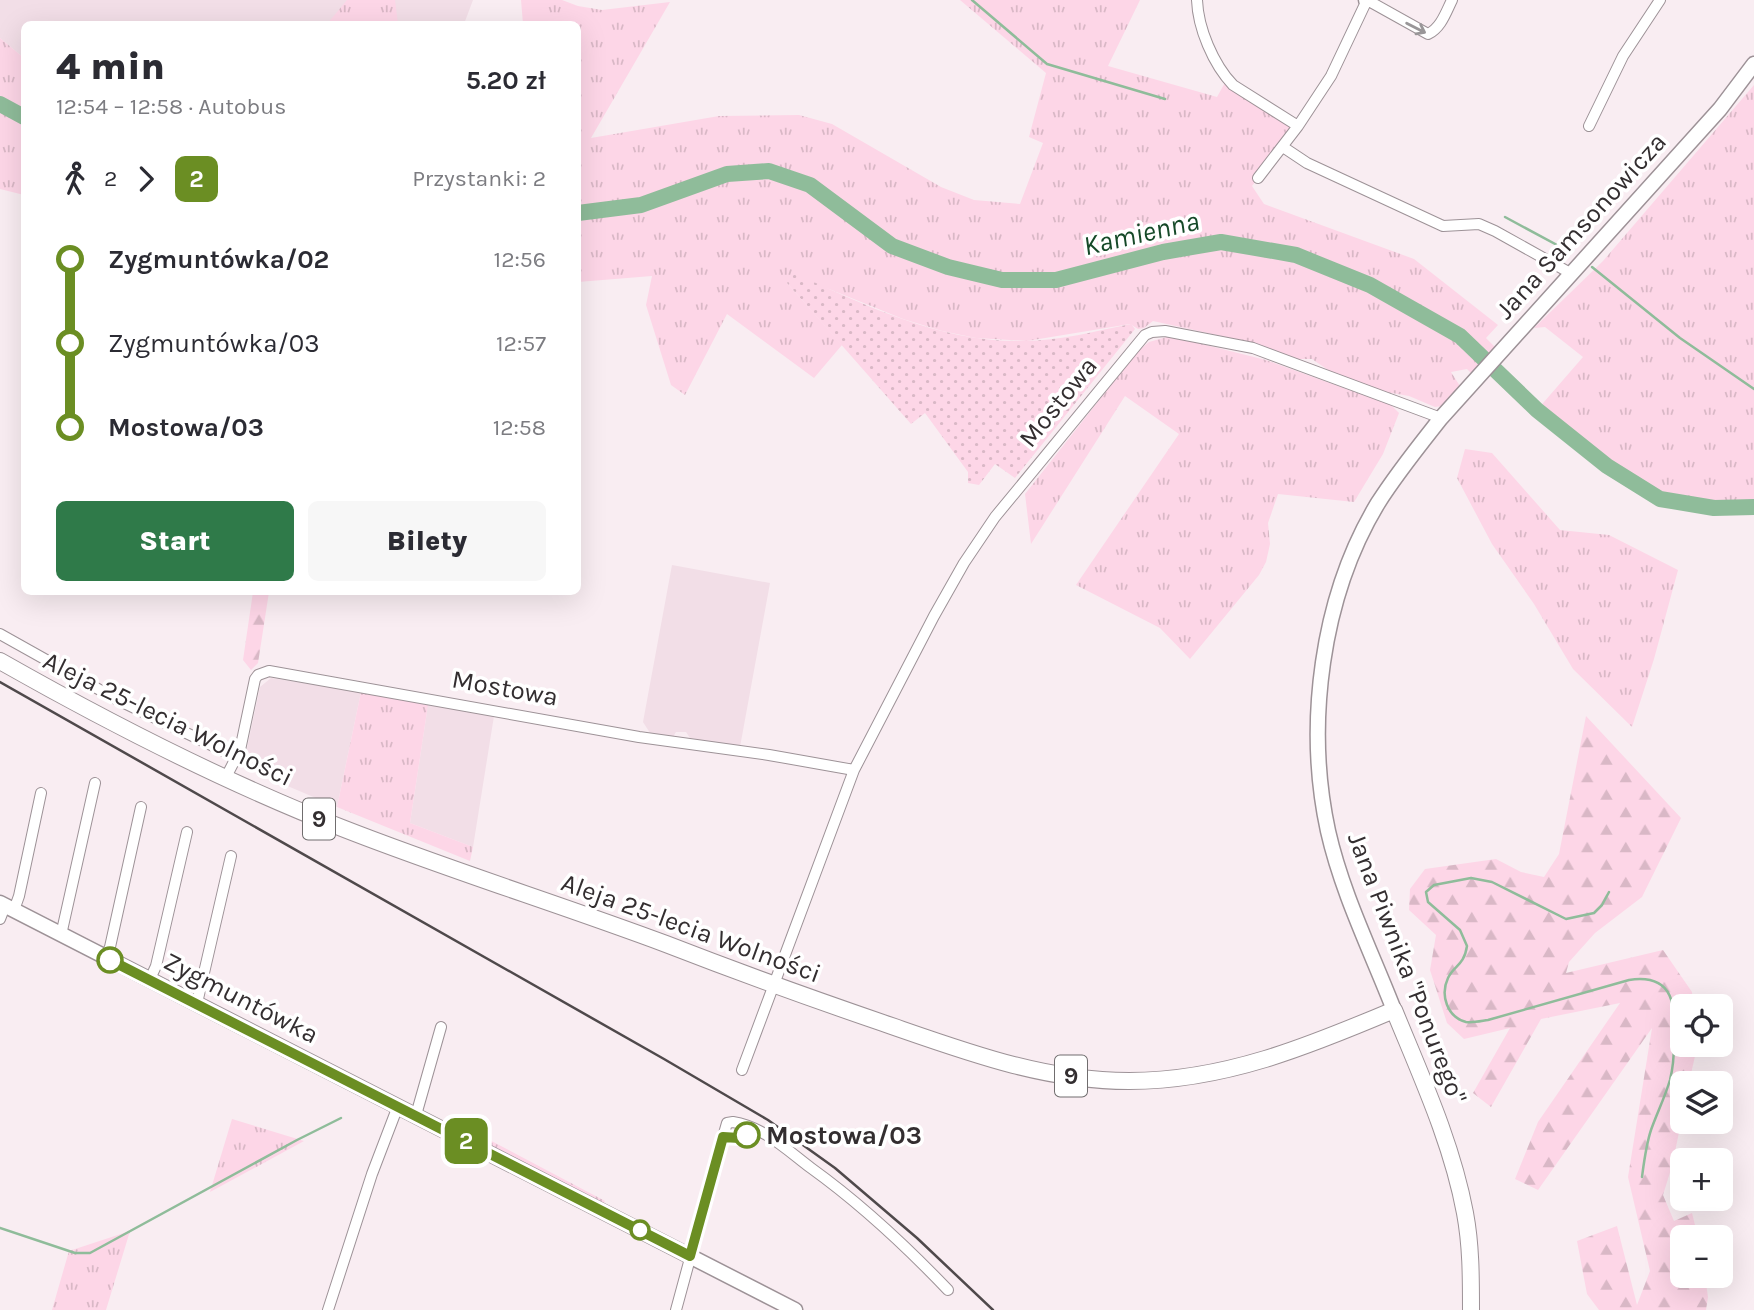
<!DOCTYPE html>
<html lang="pl">
<head>
<meta charset="utf-8">
<style>
	body { margin:0; font-family:Karla,sans-serif; background:#f7f7f7; color:#2b2b33; height:100vh; display:flex; flex-direction:column; font-size:26px; white-space:nowrap }
	* { box-sizing:border-box; margin:0 }
	p { font-size:23px; color:#7c7c81 }
	.icon { flex:none; width:38px; height:38px; fill:none; stroke:currentColor; stroke-width:2; stroke-linecap:round; stroke-linejoin:round }
	.map { position:relative; flex:1; overflow:hidden }
	.details { position:absolute; left:21px; top:21px; width:560px; height:574px; display:flex; flex-direction:column; background:#fff; border-radius:10px; box-shadow:0 7px 28px #0002 }
	.details>* { flex:none }
	.badge { padding:0 14px; border-radius:10px; font-size:24px; line-height:46px }
	.tools { position:absolute; left:1670px; top:994px; display:grid; gap:14px }
	.tools a { display:grid; place-items:center; width:63px; height:63px; border-radius:10px; background:#fff; box-shadow:0 7px 28px #0002; font-size:35px }
	.map>.badge { position:absolute; translate:-50% -50%; box-shadow:0 0 0 4px #fff }
	.legs { display:flex; align-items:center; gap:10px; height:77px; padding:0 35px; font-size:23px }
	.legs p { margin-inline-start:auto }
	.summary { display:flex; align-items:center; justify-content:space-between; height:119px; padding:0 35px }
	h1 { font-size:38px; font-weight:800; line-height:52px }
	.primary-button { display:flex; gap:14px; margin-top:auto; padding:14px 35px }
	.primary-button a { flex:1; height:80px; border-radius:10px; background:#2f7a49; color:#fff; font-size:28px; font-weight:800; line-height:80px; text-align:center }
	.primary-button a+a { background:#f7f7f7; color:#2b2b33 }
	ul { padding:0 35px; list-style:none }
	li { display:flex; align-items:center; gap:24px; height:84px; font-size:26px }
	li i { display:grid; place-items:center; width:10px; height:100%; margin:0 9px; background:currentColor }
	li i::after { content:''; width:18px; height:18px; margin:-9px; border:5px solid; border-radius:50%; background:#fff }
	li p { margin-inline-start:auto }
	li:first-child i { background:linear-gradient(#0000 50%,currentColor 0) }
	li:last-child i { background:linear-gradient(currentColor 50%,#0000 0) }
	.map>svg:first-child { display:block }
	.built { fill:#f2dee7 }
	.grass { fill:url(#grass-tufts) }
	.forest { fill:url(#forest-firs) }
	.garden { fill:url(#garden-dots) }
	.lines { fill:none; stroke-linecap:round; stroke-linejoin:round }
	.stream { stroke:#8fbc9a; stroke-width:2.5 }
	.river { stroke:#8fbc9a; stroke-width:16 }
	.street-casing { stroke:#9d9297; stroke-width:12 }
	.secondary-casing { stroke:#9d9297; stroke-width:17 }
	.primary-casing { stroke:#9d9297; stroke-width:18 }
	.street { stroke:#fff; stroke-width:10 }
	.secondary { stroke:#fff; stroke-width:14 }
	.primary { stroke:#fff; stroke-width:16 }
	.rail { stroke:#4f494b; stroke-width:2.5 }
	.oneway { stroke:#999698 }
	.line-1-casing { stroke:#fff; stroke-width:16 }
	.line-1 { stroke:#6b8e23; stroke-width:10 }
	.stop-1-dot { fill:#fff; stroke:#6b8e23; stroke-width:3.5 }
	.labels { text-anchor:middle; dominant-baseline:central; stroke-width:7; stroke-linejoin:round; paint-order:stroke }
	.shield { fill:#fff; stroke:#706d6e; stroke-width:2 }
	.shield-label { font-size:24px; font-weight:bold; fill:#332e30 }
	.street-label { font-size:26px; fill:#332e30; stroke:#fff }
	.stop-label { font-size:26px; font-weight:bold; fill:#332e30; stroke:#fff; text-anchor:start }
	.water-label { font-size:28px; font-style:italic; fill:#154928; stroke:#fff }
</style>
</head>
<body>
<div class="map">
<svg width="1754" height="1310" viewBox="0 0 1754 1310">
	<defs>
		<pattern id="grass-tufts" width="24" height="20" patternUnits="userSpaceOnUse" patternTransform="scale(1.75)"><rect width="24" height="20" fill="#fdd6e7"/><path d="M3 7l-1-3M5 7V3M7 7l1-3M15 17l-1-3M17 17v-4M19 17l1-3" fill="none" stroke="#d9b8c6"/></pattern>
		<pattern id="forest-firs" width="22" height="20" patternUnits="userSpaceOnUse" patternTransform="scale(1.75)"><rect width="22" height="20" fill="#fdd6e7"/><path d="M5 1l3.5 6h-7zM16 11l3.5 6h-7z" fill="#d9b8c6"/></pattern>
		<pattern id="garden-dots" width="8" height="8" patternUnits="userSpaceOnUse" patternTransform="scale(1.75)"><rect width="8" height="8" fill="#fdd6e7"/><path d="M2 2h.1M6 6h.1" fill="none" stroke="#d9b8c6" stroke-width="1.8" stroke-linecap="round"/></pattern>
	</defs>
	<rect width="100%" height="100%" fill="#f9edf2"/>
	<path class="built" d="M0,0H473L464,24H24V58L0,38Z
		M672,565L770,583L740,747L690,738L686,732H676L673,737L650,733L643,722Z
		M271,678L361,692L337,807L243,767L260,687Z
		M428,705L494,716L473,847L410,823Z"/>
	<path class="grass" d="M347,0H395L398,24H327Z
		M521,0H562L578,6L602,10L670,2L591,138L719,116L799,115L832,124L941,187L974,200L1020,204L1043,143L1029,137L1046,73L960,0H1140L1108,66L1217,97L1227,79L1298,126L1252,186L1264,204L1414,259L1498,325L1486,338L1495,347L1471,373L1467,369L1451,372L1460,386L1442,406L1435,407L1409,396L1386,392L1334,374L1312,359H1297L1244,341L1153,321L1144,328L1138,329L1130,324L1027,341L976,338L942,331L903,319L829,289L787,283L842,345L814,378L727,314L685,395L671,385L646,305L652,276L578,282V24H523Z
		M0,38L24,58V195L0,189Z
		M1754,85V507C1728,508 1682,509 1658,498C1614,476 1575,440 1537,410L1583,357L1545,327L1534,328L1603,261Z
		M1170,336L1266,360L1391,405L1399,413L1383,454L1354,502L1278,494L1268,523L1270,544L1266,562L1259,575L1190,659L1160,628L1076,585L1179,434L1125,396L1031,544L1025,494L1138,351L1149,342Z
		M1465,449L1492,453L1560,530L1609,535L1678,570L1654,659L1632,727L1573,669L1534,604L1492,544L1457,478Z
		M361,692L428,705L410,823L473,847L470,861L337,807Z
		M232,1119L304,1141L210,1192Z
		M482,1136L605,1201L603,1205L479,1142Z
		M130,1231L106,1310H52L69,1251Z"/>
	<path class="forest" d="M253,592H269L258,663L251,670L243,660Z
		M1586,716L1681,818L1642,897L1595,933L1569,962L1566,973L1663,950L1692,992L1693,1006H1682V1045H1694L1695,1056L1689,1083H1682V1118L1672,1166L1663,1195L1674,1221L1692,1213L1698,1237H1682V1276H1705L1708,1297L1706,1310H1599L1587,1294L1577,1241L1617,1226L1637,1305L1650,1271L1628,1177L1652,1028L1538,1190L1515,1179L1538,1122L1620,1003L1541,1019L1491,1107L1473,1093L1510,1028L1464,1039L1447,1023L1430,970L1436,935L1409,910L1410,889L1425,869L1496,859L1521,872L1544,877L1559,854Z"/>
	<path class="garden" d="M794,273C867,306 942,343 1024,341C1059,341 1096,331 1131,324L1135,329L1015,478L995,464L979,485L968,483V472L925,413L911,424L787,283Z"/>
	<g class="lines">
		<path class="stream" d="M972,0L1047,64L1165,99
			M1505,217L1570,252
			M1592,267L1680,338L1754,389
			M1609,892L1602,905L1594,913L1566,919L1492,882L1471,878L1434,885L1426,892L1428,902L1460,930L1467,946C1464,966 1454,965 1448,978C1440,995 1447,1017 1466,1022C1473,1023 1481,1021 1488,1020L1629,980C1675,973 1676,1007 1674,1043C1674,1055 1673,1068 1670,1080C1665,1097 1657,1113 1651,1130C1646,1145 1644,1162 1642,1177
			M0,1228L75,1253H90L297,1140L341,1118"/>
		<path class="river" d="M0,104L24,117
			M578,213L641,205L727,174L769,171L810,185L892,246L948,267L1002,280H1056L1163,252L1221,242L1296,255L1370,285L1460,336L1537,410L1607,466L1660,499L1714,508L1754,507"/>
		<defs>
			<path id="street" d="M1197,0C1198,28 1213,64 1233,85L1298,126
				M1589,126L1623,56L1660,0
				M1283,147L1307,163L1443,226L1479,224L1495,231L1572,274
				M1258,178L1298,126L1331,76L1367,0L1428,34C1441,28 1446,12 1452,0
				M0,634L116,699L236,757
				M225,779L240,750L255,679L258,675L269,671L639,737L769,755L854,770
				M14,910L19,896L41,793
				M0,919L5,906
				M61,935L95,783
				M105,958L110,947L141,807
				M150,979L156,966L187,832
				M197,1003L231,856
				M742,1070L854,770L934,616L964,563L995,517L1145,335L1152,332L1165,331L1253,348L1441,418
				M416,1115L441,1027
				M328,1310L372,1174L398,1106
				M676,1310L723,1137L727,1123L733,1122C764,1127 787,1150 811,1168C861,1204 905,1245 948,1290"/>
			<path id="secondary" d="M1366,0H1367
				M0,903L795,1310
				M1394,1010C1371,951 1342,893 1328,831C1305,725 1321,597 1378,503C1397,473 1419,446 1441,418L1720,109L1754,64"/>
			<path id="primary" d="M0,661C111,724 224,782 342,828C449,870 559,904 666,944C738,972 810,998 883,1023C964,1051 1043,1081 1129,1081C1224,1081 1309,1046 1394,1010C1421,1076 1452,1143 1465,1213C1471,1245 1471,1277 1471,1310"/>
		</defs>
		<use href="#street" class="street-casing"/>
		<use href="#secondary" class="secondary-casing"/>
		<use href="#primary" class="primary-casing"/>
		<use href="#street" class="street"/>
		<use href="#secondary" class="secondary"/>
		<use href="#primary" class="primary"/>
		<path class="rail" d="M0,682L664,1059L768,1120L835,1168L917,1238L993,1310"/>
	</g>
	<defs><path id="oneway-shaft" d="M-6 0H5M1.5-3L5.5 0L1.5 3" fill="none" stroke-width="1.6" stroke-linecap="round" stroke-linejoin="round" transform="scale(1.75)"/></defs>
	<use class="oneway" href="#oneway-shaft" transform="translate(1416 28) rotate(27)"/>
	<g class="lines">
		<defs>
			<path id="line-1" d="M110,960L690,1256L723,1137L739,1138L747,1135"/>
		</defs>
		<use href="#line-1" class="line-1-casing"/>
		<use href="#line-1" class="line-1"/>
	</g>
	<g class="stop-1-dot">
		<circle cx="110" cy="960" r="12"/>
		<circle cx="747" cy="1135" r="12"/>
		<circle cx="640" cy="1230" r="9"/>
	</g>
	<g class="labels">
		<g class="shield">
			<rect x="303" y="798.5" width="32" height="41" rx="5"/>
			<rect x="1055" y="1055.5" width="32" height="41" rx="5"/>
		</g>
		<g class="shield-label">
			<text x="319" y="819">9</text>
			<text x="1071" y="1076">9</text>
		</g>
		<g class="street-label">
			<text transform="translate(1581 226) rotate(-48)">Jana Samsonowicza</text>
			<text transform="translate(1058 402) rotate(-51)">Mostowa</text>
			<text transform="translate(505 688) rotate(10)">Mostowa</text>
			<text transform="translate(168 719) rotate(26)">Aleja 25-lecia Wolności</text>
			<text transform="translate(691 928) rotate(20)">Aleja 25-lecia Wolności</text>
			<text transform="translate(1407 968) rotate(69)">Jana Piwnika "Ponurego"</text>
			<text transform="translate(241 998) rotate(27)">Zygmuntówka</text>
		</g>
		<g class="stop-label">
			<text x="766" y="1135">Mostowa/03</text>
		</g>
		<g class="water-label">
			<text transform="translate(1141 233) rotate(-13)">Kamienna</text>
		</g>
	</g>
</svg>
<div class="tools">
<a><svg class="icon" aria-label="locate" viewBox="0 0 24 24"><circle cx="12" cy="12" r="6"/><path d="M12 2v4M12 18v4M2 12h4M18 12h4"/></svg></a>
<a><svg class="icon" aria-label="layers" viewBox="0 0 24 24"><path d="M12 4l9 5-9 5-9-5zM3 14l9 5 9-5"/></svg></a>
<a>+</a>
<a>−</a>
</div>
<b class="badge" style="left:466px;top:1141px;background:#6b8e23;color:#fff">2</b>
<section class="details">
<div class="summary"><div><h1>4 min</h1><p>12:54 – 12:58 · Autobus</p></div><b>5.20 zł</b></div>
<div class="legs"><svg class="icon" aria-label="walk" viewBox="0 0 24 24"><circle cx="13" cy="4" r="2"/><path d="M13 8l-2 6 4 7M11 14l-3 7M7 12l3-4h3l4 4"/></svg>2<svg class="icon" aria-label="forward" viewBox="0 0 24 24"><path d="M9 5l7 7-7 7"/></svg><b class="badge" style="background:#6b8e23;color:#fff">2</b><p>Przystanki: 2</p></div>
<ul>
<li><i style="color:#6b8e23"></i><b>Zygmuntówka/02</b><p>12:56</p></li>
<li><i style="color:#6b8e23"></i><span>Zygmuntówka/03</span><p>12:57</p></li>
<li><i style="color:#6b8e23"></i><b>Mostowa/03</b><p>12:58</p></li>
</ul>
<div class="primary-button"><a>Start</a><a>Bilety</a></div>
</section>
</div>
</body>
</html>
